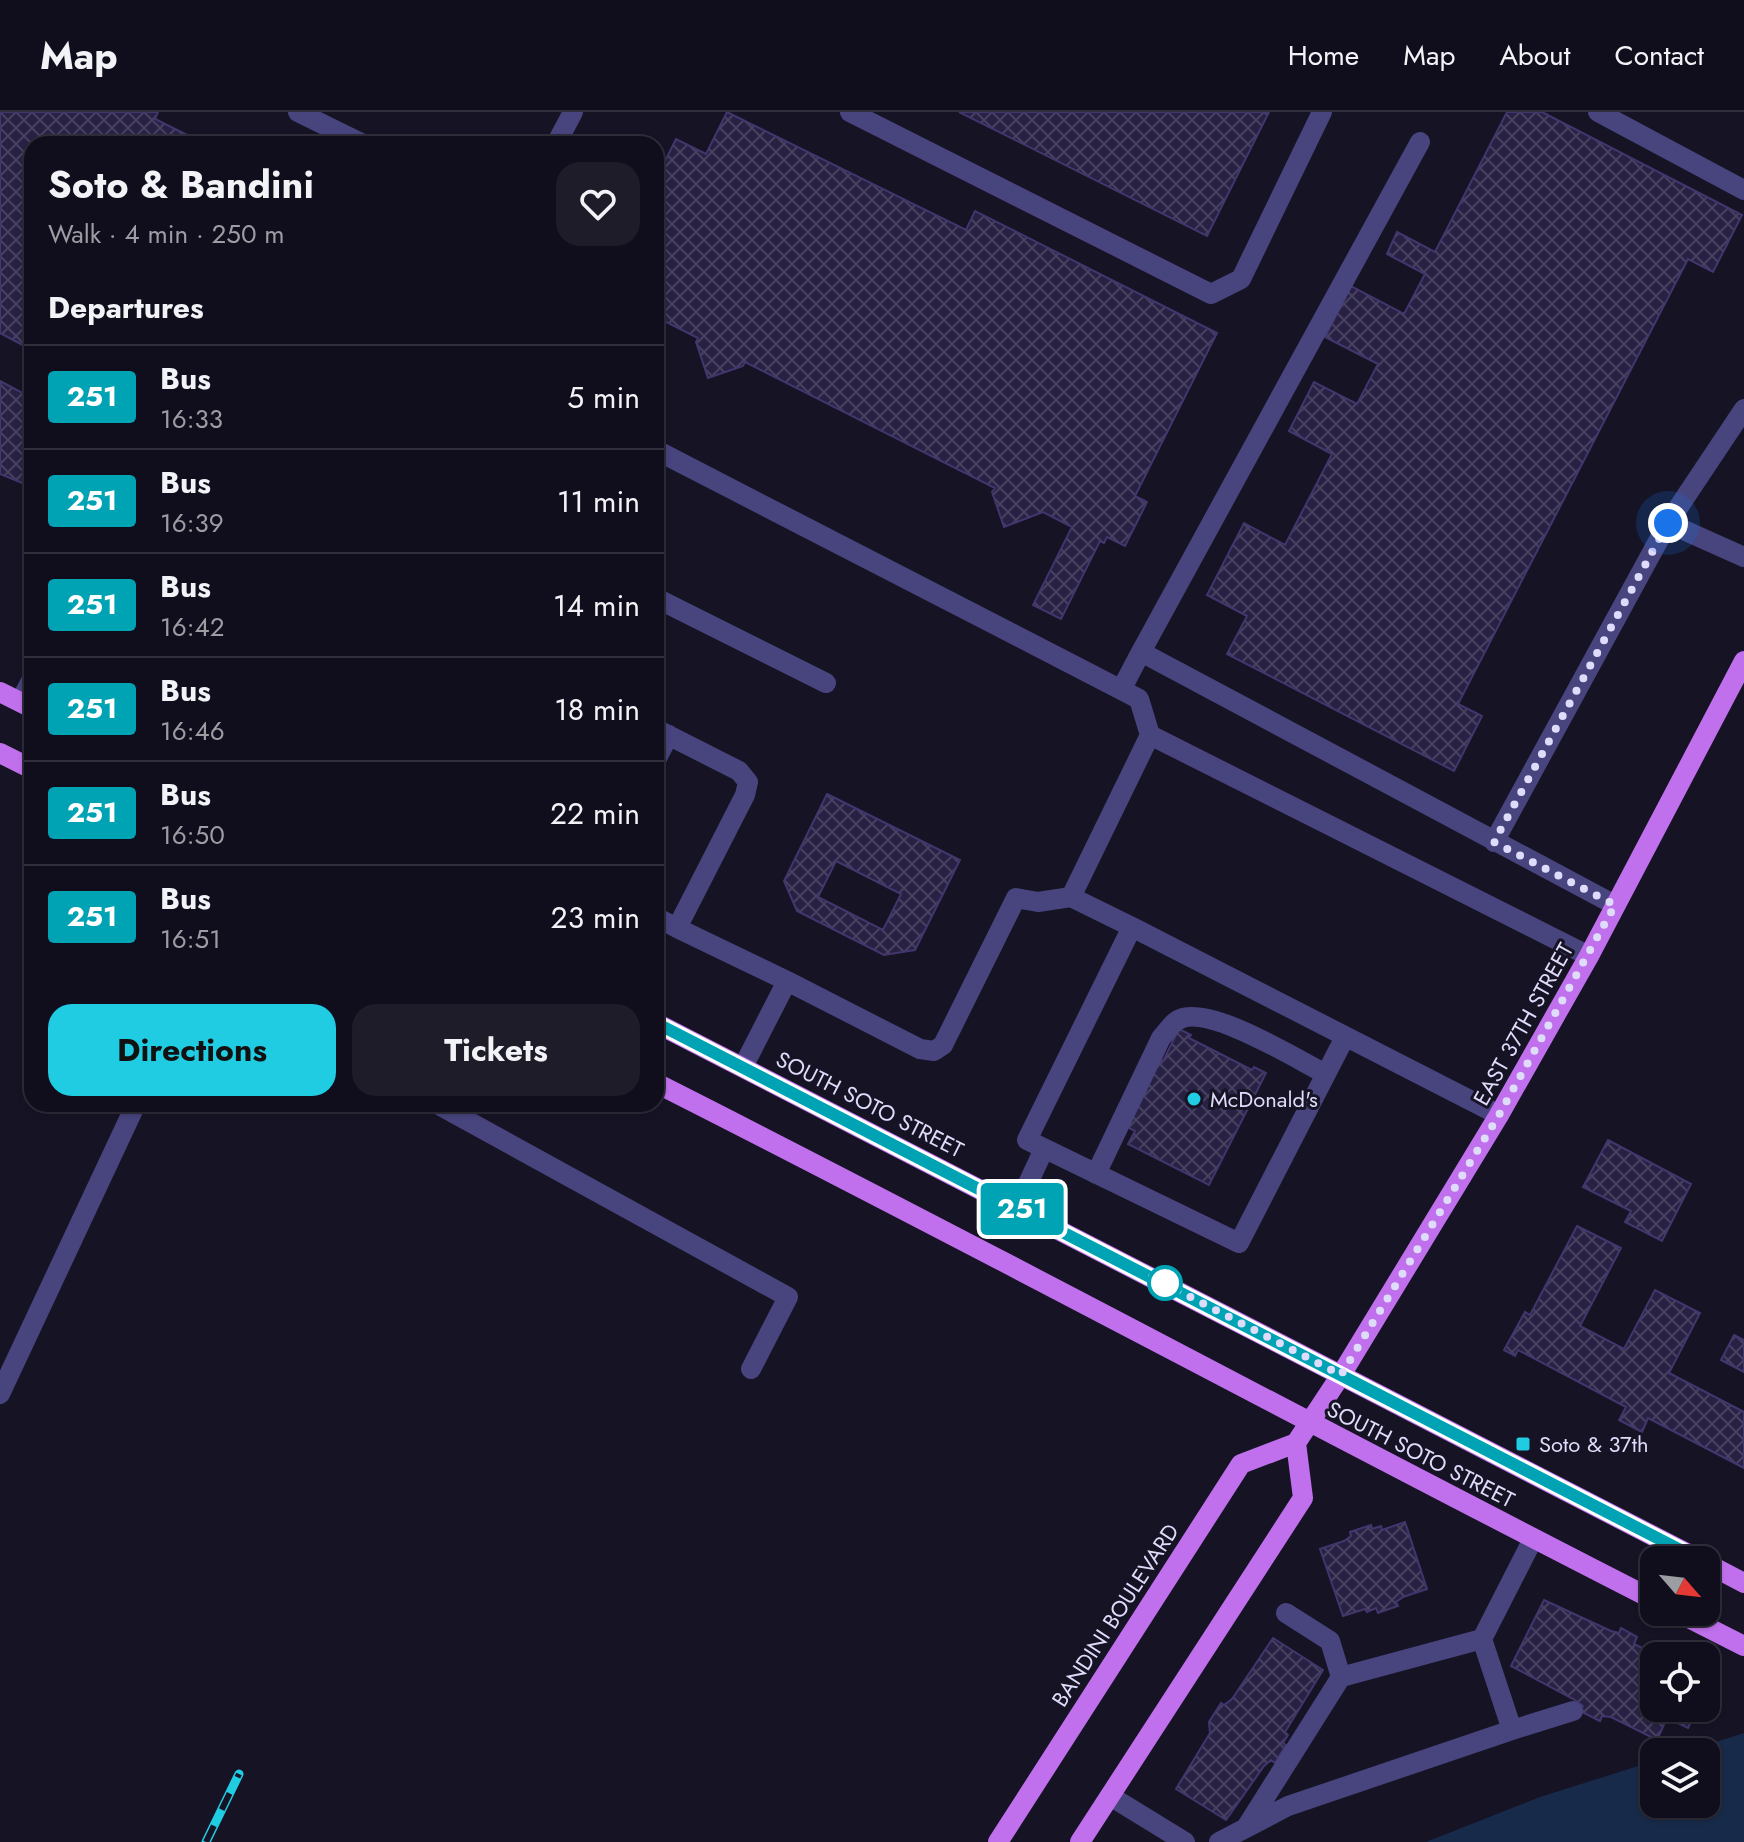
<!DOCTYPE html>
<html lang="en">
<head>
<meta charset="utf-8">
<style>
	body { margin:0; font-family:Jost,sans-serif; background:#1e1c29; color:#f1f3f6; height:100vh; display:flex; flex-direction:column; font-size:30px; white-space:nowrap }
	* { box-sizing:border-box; margin:0 }
	p { font-size:26px; color:#9c9ca3 }
	.icon { flex:none; width:44px; height:44px; fill:none; stroke:currentColor; stroke-width:2; stroke-linecap:round; stroke-linejoin:round }
	.map { position:relative; flex:1; overflow:hidden }
	.panel { position:absolute; left:24px; top:24px; width:640px; height:976px; display:flex; flex-direction:column; background:#100e1c; border-radius:24px; box-shadow:0 2px 6px #0004,0 0 0 2px #302e3b }
	.panel>* { flex:none }
	.badge { padding:0 16px; border-radius:6px; font-size:28px; line-height:52px }
	.needle { width:52px; rotate:118deg }
	.tools { position:absolute; left:1640px; top:1434px; display:grid; gap:16px }
	.tools a { display:grid; place-items:center; width:80px; height:80px; border-radius:16px; background:#100e1c; box-shadow:0 2px 6px #0004,0 0 0 2px #302e3b; font-size:40px }
	.you { position:absolute; width:40px; height:40px; margin:-20px; border:6px solid #fff; border-radius:50%; background:#1a73e8; box-shadow:0 0 0 12px #1a73e833 }
	.map>.badge { position:absolute; translate:-50% -50%; box-shadow:0 0 0 4px #fff }
	h2 { padding:0 24px; font-size:30px; line-height:72px }
	.round { display:grid; place-items:center; flex:none; width:84px; height:84px; border-radius:24px; background:#1e1c29 }
	.overview { display:flex; align-items:center; justify-content:space-between; height:136px; padding:0 24px }
	h1 { font-size:38px; font-weight:700; line-height:60px }
	.button { display:flex; gap:16px; margin-top:auto; padding:16px 24px }
	.button a { flex:1; height:92px; border-radius:24px; background:#20cce2; color:#111; font-size:32px; font-weight:700; line-height:92px; text-align:center }
	.button a+a { background:#1e1c29; color:#f1f3f6 }
	ul { padding:0; list-style:none }
	li { display:flex; align-items:center; gap:24px; height:104px; padding:0 24px; border-top:2px solid #302e3b }
	li div { flex:1 }
	li b { display:block; font-size:30px }
	li em { font-style:normal }
	li .badge { min-width:88px; font-weight:700; text-align:center }
	header { display:flex; align-items:center; gap:48px; box-sizing:border-box; height:112px; padding:0 40px; background:#100e1c; border-bottom:2px solid #302e3b }
	header strong { font-size:38px }
	nav { display:flex; gap:44px; margin-inline-start:auto; font-size:28px }
	.map>svg:first-child { display:block }
	.water { fill:#172a49 }
	.building { fill:url(#building-cross-hatch); stroke:#42366d; stroke-width:2; fill-rule:evenodd }
	.lines { fill:none; stroke-linecap:round; stroke-linejoin:round }
	.minor { stroke:#47447e; stroke-width:20 }
	.major { stroke:#c070ec; stroke-width:20 }
	.rail-casing { stroke:#20cce2; stroke-width:9 }
	.rail { stroke:#161325; stroke-width:6; stroke-dasharray:18; stroke-linecap:butt }
	.line-casing { stroke:#fff; stroke-width:18 }
	.line { stroke:#00a3b4; stroke-width:12 }
	.walk { stroke:#dfdbfa; stroke-width:8; stroke-dasharray:0 14.4 }
	.poi-dot { fill:#20cce2; stroke:#161325; stroke-width:3 }
	.stop-dot { fill:#fff; stroke:#00a3b4; stroke-width:4 }
	.labels { text-anchor:middle; dominant-baseline:central; stroke-width:6; stroke-linejoin:round; paint-order:stroke }
	.street-label { font-size:22px; fill:#dfdbfa; stroke:#161325 }
	.poi-label { font-size:22px; fill:#dfdbfa; stroke:#161325; text-anchor:start }
</style>
</head>
<body>
<header>
<strong>Map</strong>
<nav><a>Home</a><a>Map</a><a>About</a><a>Contact</a></nav>
</header>
<div class="map">
<svg width="1744" height="1730" viewBox="0 0 1744 1730">
	<defs>
		<pattern id="building-cross-hatch" width="8" height="8" patternUnits="userSpaceOnUse" patternTransform="scale(2)"><rect width="8" height="8" fill="#282144"/><path d="M0 0l8 8M0 8l8-8" fill="none" stroke="#474160"/></pattern>
	</defs>
	<rect width="100%" height="100%" fill="#161325"/>
	<path class="water" d="M1744,1621V1730H1426L1540,1685L1654,1649V1692H1706V1640H1684Z"/>
	<path class="building" d="M0,0H158L155,7L205,32H32V238L0,221Z
		M727,0L966,118L975,99L1217,221L1135,384L1147,390L1125,434L1107,425L1104,431L1100,429L1061,507L1033,493L1072,415L1043,400L1004,415L992,380L995,376L745,250L743,254L708,266L696,230L698,226L656,205V67L676,27L706,42Z
		M959,0H1269L1207,124Z
		M1507,0H1542L1742,103L1713,160L1688,147L1458,592L1482,604L1454,659L1227,542L1247,504L1207,483L1244,411L1285,433L1332,342L1289,319L1314,270L1357,292L1378,252L1325,225L1351,174L1404,202L1425,162L1387,142L1397,120L1435,140Z
		M0,269L32,286V375L0,362Z
		M827,682L960,748L915,838L884,843L797,799L784,769ZM836,749L901,782L883,818L818,785Z
		M1179,917L1191,923L1189,926L1252,958L1254,955L1266,961L1209,1073L1128,1032L1135,1019L1123,1013L1157,946L1163,949Z
		M1608,1028L1691,1072L1662,1129L1625,1110L1631,1099L1583,1075Z
		M1577,1114L1621,1136L1580,1214L1624,1237L1655,1178L1700,1201L1669,1261L1744,1300V1356L1648,1306L1642,1320L1619,1308L1626,1295L1518,1238L1515,1244L1504,1238L1525,1200L1530,1203Z
		M1734,1223L1744,1228V1260L1721,1248Z
		M1405,1410L1427,1477L1403,1485L1396,1490L1398,1494L1378,1501L1376,1496L1367,1500L1365,1497L1343,1504L1320,1437L1344,1429L1351,1424L1350,1420L1371,1413L1372,1417L1381,1414L1382,1418Z
		M1544,1488L1611,1519L1619,1521L1621,1516L1637,1525L1634,1532L1659,1544H1654V1596H1698L1688,1616L1667,1606L1657,1628L1611,1605L1602,1604L1600,1609L1580,1599L1583,1594L1575,1588L1511,1554Z
		M1273,1526L1323,1558L1285,1620L1288,1623L1283,1631L1286,1633L1275,1651L1271,1648L1264,1654L1226,1708L1176,1677L1210,1621L1209,1610L1221,1591L1224,1593L1232,1587Z"/>
	<g class="lines">
		<path class="minor" d="M298,0L363,32
			M850,0L1211,182L1241,167L1322,0
			M1598,0L1744,78
			M556,32L573,0
			M1744,297L1668,411L1744,445
			M656,338L1139,587L1150,623L1071,785L1038,790L1016,786L943,933L934,939L920,937L787,869L743,955
			M656,486L826,571
			M1141,540L1420,30
			M1121,578L1141,540L1615,793
			M20,590L32,567
			M656,617L739,659L748,670L745,683L677,816L787,869
			M1150,623L1589,844
			M656,648L669,623
			M1494,730L1668,411
			M1071,785L1132,815
			M656,805L677,816
			M1345,925L1239,1131L1027,1028L1132,815L1499,1003
			M437,992L788,1185L751,1257
			M1096,1062L1161,926C1166,921 1172,911 1178,908C1207,891 1296,947 1326,962
			M1017,1095L1044,1037
			M0,1282L136,992
			M1286,1501L1330,1529L1341,1565L1482,1527
			M1512,1618L1573,1599
			M1110,1684L1185,1730
			M1247,1714L1341,1565
			M1219,1730L1288,1694L1512,1618L1482,1527L1533,1427"/>
		<path class="major" d="M0,580L32,596
			M0,641L32,657
			M656,911L1700,1448
			M656,971C991,1140 1320,1318 1654,1488
			M1706,1451L1744,1471
			M1677,1500L1744,1534
			M998,1730L1241,1352L1296,1331L1341,1263L1499,1003L1589,844L1744,549
			M1080,1730L1303,1386L1296,1331"/>
		<defs>
			<path id="rail" d="M206,1730L239,1662"/>
		</defs>
		<use href="#rail" class="rail-casing"/>
		<use href="#rail" class="rail"/>
	</g>
	<g class="lines">
		<defs>
			<path id="line" d="M656,911L1700,1448"/>
		</defs>
		<use href="#line" class="line-casing"/>
		<use href="#line" class="line"/>
		<path class="walk" d="M1165,1171L1152,1165L1341,1263L1499,1003L1615,793L1494,730L1668,411"/>
	</g>
	<g class="poi-dot">
		<circle cx="1194" cy="987" r="8"/>
		<rect x="1515" y="1324" width="16" height="16" rx="4"/>
	</g>
	<circle class="stop-dot" cx="1165" cy="1171" r="16"/>
	<g class="labels">
		<g class="street-label">
			<text transform="translate(1523 912) rotate(-61)">EAST 37TH STREET</text>
			<text transform="translate(870 992) rotate(27)">SOUTH SOTO STREET</text>
			<text transform="translate(1421 1342) rotate(27)">SOUTH SOTO STREET</text>
			<text transform="translate(1115 1503) rotate(-57)">BANDINI BOULEVARD</text>
		</g>
		<g class="poi-label">
			<text x="1210" y="987">McDonald's</text>
			<text x="1539" y="1332">Soto &amp; 37th</text>
		</g>
	</g>
</svg>
<div class="tools">
<a><svg class="needle" viewBox="-14 -14 28 28"><path d="M0-13l5 13h-10z" fill="#e53935"/><path d="M0 13l5-13h-10z" fill="#9c9ca3"/></svg></a>
<a><svg class="icon" aria-label="locate" viewBox="0 0 24 24"><circle cx="12" cy="12" r="6"/><path d="M12 2v4M12 18v4M2 12h4M18 12h4"/></svg></a>
<a><svg class="icon" aria-label="layers" viewBox="0 0 24 24"><path d="M12 4l9 5-9 5-9-5zM3 14l9 5 9-5"/></svg></a>
</div>
<div class="you" style="left:1668px;top:411px"></div>
<b class="badge" style="left:1022px;top:1097px;background:#00a3b4;color:#fff">251</b>
<section class="panel">
<div class="overview"><div><h1>Soto &amp; Bandini</h1><p>Walk · 4 min · 250 m</p></div><a class="round"><svg class="icon" aria-label="heart" viewBox="0 0 24 24"><path d="M12 20l-8-8c-3-5 5-10 8-4 3-6 11-1 8 4z"/></svg></a></div>
<h2>Departures</h2>
<ul>
<li><span class="badge" style="background:#00a3b4;color:#fff">251</span><div><b>Bus</b><p>16:33</p></div><em>5 min</em></li>
<li><span class="badge" style="background:#00a3b4;color:#fff">251</span><div><b>Bus</b><p>16:39</p></div><em>11 min</em></li>
<li><span class="badge" style="background:#00a3b4;color:#fff">251</span><div><b>Bus</b><p>16:42</p></div><em>14 min</em></li>
<li><span class="badge" style="background:#00a3b4;color:#fff">251</span><div><b>Bus</b><p>16:46</p></div><em>18 min</em></li>
<li><span class="badge" style="background:#00a3b4;color:#fff">251</span><div><b>Bus</b><p>16:50</p></div><em>22 min</em></li>
<li><span class="badge" style="background:#00a3b4;color:#fff">251</span><div><b>Bus</b><p>16:51</p></div><em>23 min</em></li>
</ul>
<div class="button"><a>Directions</a><a>Tickets</a></div>
</section>
</div>
</body>
</html>
